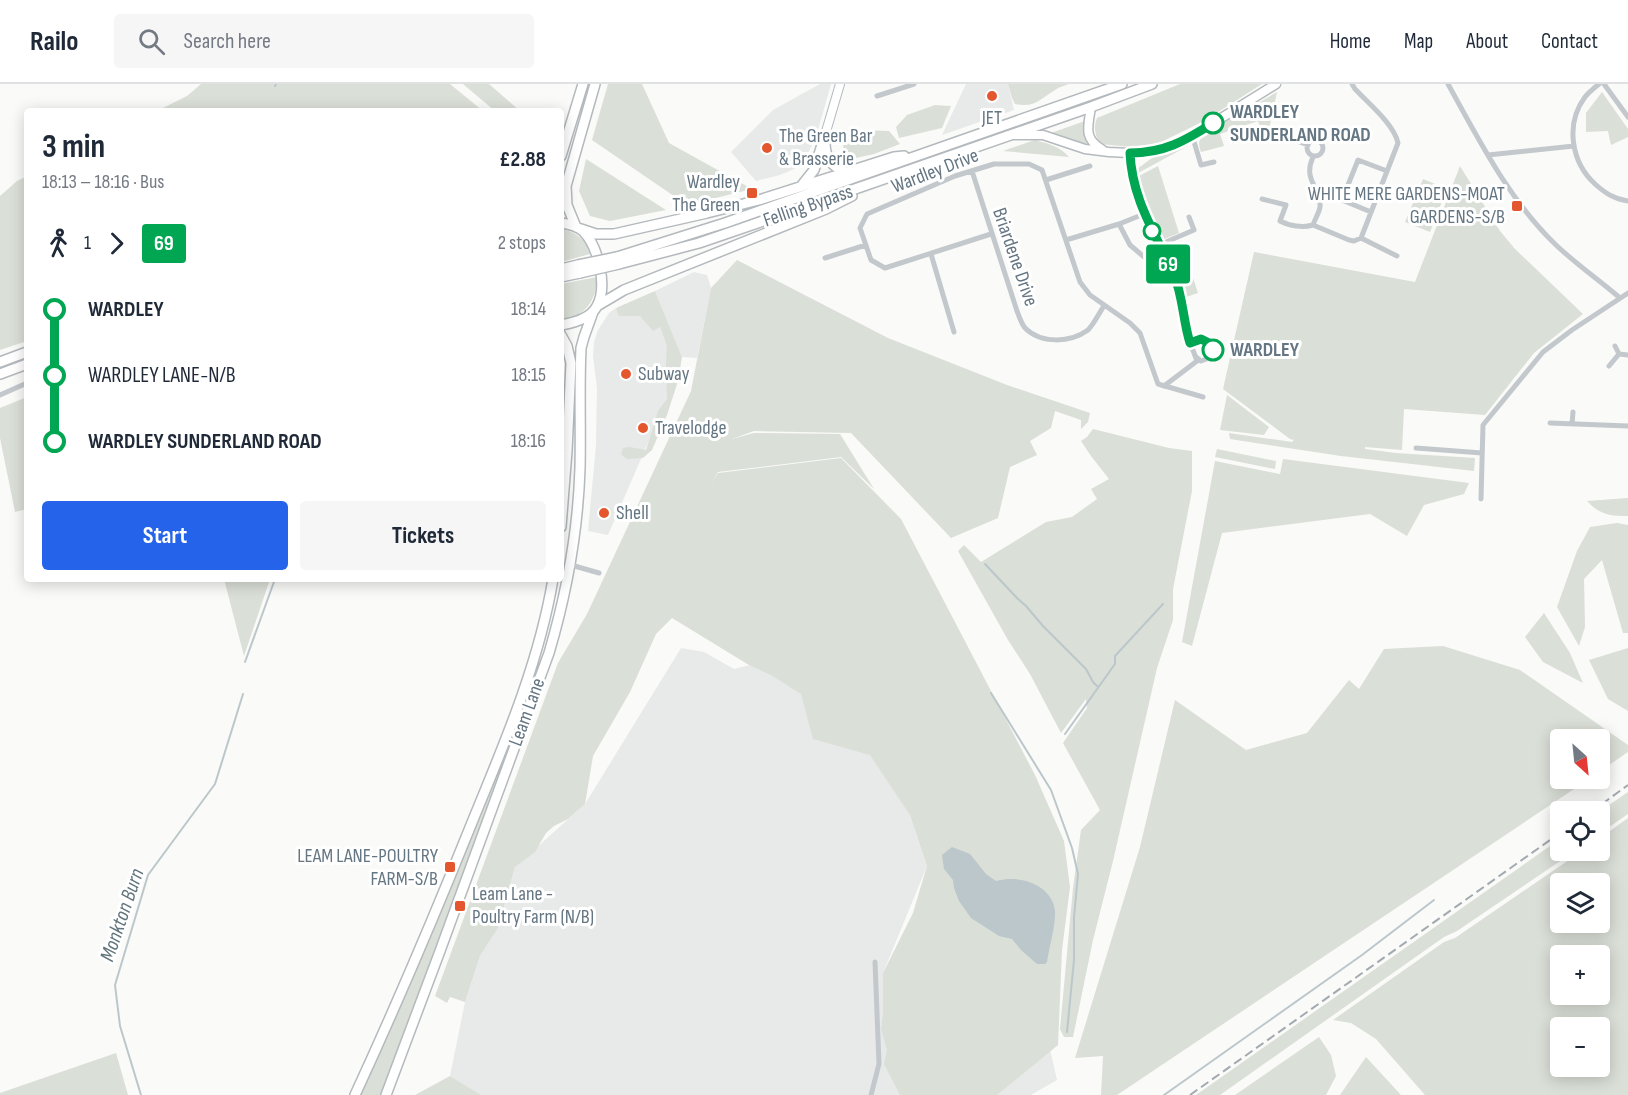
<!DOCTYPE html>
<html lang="en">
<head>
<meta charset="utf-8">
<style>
	body { margin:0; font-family:"Sofia Sans Condensed",sans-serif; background:#f6f6f7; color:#1f2937; height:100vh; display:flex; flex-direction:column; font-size:22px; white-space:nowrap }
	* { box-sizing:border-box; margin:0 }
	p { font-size:20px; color:#747a83 }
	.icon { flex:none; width:33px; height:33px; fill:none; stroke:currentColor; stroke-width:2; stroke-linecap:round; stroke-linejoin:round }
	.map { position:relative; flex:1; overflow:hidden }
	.drawer { position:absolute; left:24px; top:24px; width:540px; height:474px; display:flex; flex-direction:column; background:#fff; border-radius:6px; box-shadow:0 3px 15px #0003 }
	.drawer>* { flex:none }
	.badge { padding:0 12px; border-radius:4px; font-size:21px; line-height:39px }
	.needle { width:39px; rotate:153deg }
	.tools { position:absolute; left:1550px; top:645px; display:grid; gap:12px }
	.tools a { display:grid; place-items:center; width:60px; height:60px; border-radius:6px; background:#fff; box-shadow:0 3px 15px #0003; font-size:30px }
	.map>.badge { position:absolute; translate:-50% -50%; box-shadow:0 0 0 3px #fff }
	.legs { display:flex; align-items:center; gap:9px; height:66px; padding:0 18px; font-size:20px }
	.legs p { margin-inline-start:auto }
	.head { display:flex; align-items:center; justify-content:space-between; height:102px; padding:0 18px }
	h1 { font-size:33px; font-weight:700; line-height:45px }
	.primary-button { display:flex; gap:12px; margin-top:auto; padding:12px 18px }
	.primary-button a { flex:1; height:69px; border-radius:6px; background:#2563eb; color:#fff; font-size:24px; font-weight:700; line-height:69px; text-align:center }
	.primary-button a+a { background:#f6f6f7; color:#1f2937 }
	ul { padding:0 18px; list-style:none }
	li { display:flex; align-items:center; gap:21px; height:66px; font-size:22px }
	li i { display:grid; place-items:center; width:9px; height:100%; margin:0 8px; background:currentColor }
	li i::after { content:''; width:15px; height:15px; margin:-8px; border:4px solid; border-radius:50%; background:#fff }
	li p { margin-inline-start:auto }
	li:first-child i { background:linear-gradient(#0000 50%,currentColor 0) }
	li:last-child i { background:linear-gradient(currentColor 50%,#0000 0) }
	header { display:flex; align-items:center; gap:36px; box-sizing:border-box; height:84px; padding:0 30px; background:#fff; border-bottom:2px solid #e0e1e3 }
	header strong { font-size:28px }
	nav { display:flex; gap:33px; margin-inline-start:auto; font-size:21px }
	.search { width:420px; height:54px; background:#f6f6f7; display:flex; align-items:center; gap:15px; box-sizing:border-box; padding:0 21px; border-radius:6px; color:#747a83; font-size:22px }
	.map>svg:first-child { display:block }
	.built { fill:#e8e9e9 }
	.green { fill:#dadfd7; fill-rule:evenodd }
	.water { fill:#bbc7cb }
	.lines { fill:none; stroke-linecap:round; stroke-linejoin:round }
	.stream { stroke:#bbc7cb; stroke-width:2 }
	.secondary-casing { stroke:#b3babf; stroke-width:10 }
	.primary-casing { stroke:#b5babe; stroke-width:11 }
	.highway-casing { stroke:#b4b9bd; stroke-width:12 }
	.street { stroke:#c3c8cc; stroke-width:5 }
	.secondary { stroke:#fff; stroke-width:8 }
	.primary { stroke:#fff; stroke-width:8 }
	.highway { stroke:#fff; stroke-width:9 }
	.rail { stroke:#a2aab0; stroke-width:2; stroke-dasharray:9 4.5; stroke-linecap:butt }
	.highway-bridge-casing { stroke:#b4b9bd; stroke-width:12; stroke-linecap:butt }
	.highway-bridge { stroke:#fff; stroke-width:9 }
	.line-1-casing { stroke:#fff; stroke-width:14 }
	.line-1 { stroke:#00a651; stroke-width:9 }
	.poi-dot { fill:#e4572e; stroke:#fff; stroke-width:2 }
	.stop-1-dot { fill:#fff; stroke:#00a651; stroke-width:3 }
	.labels { text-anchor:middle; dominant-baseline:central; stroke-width:6; stroke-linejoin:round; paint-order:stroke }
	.stop-label { font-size:20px; font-weight:bold; fill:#657683; stroke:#fff; text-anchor:start }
	.poi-label { font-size:20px; fill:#657683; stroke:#fff; text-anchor:start }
	.street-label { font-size:20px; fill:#657683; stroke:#fff }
	.water-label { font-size:21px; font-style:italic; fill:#60757c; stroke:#fff }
</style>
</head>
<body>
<header>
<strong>Railo</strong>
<div class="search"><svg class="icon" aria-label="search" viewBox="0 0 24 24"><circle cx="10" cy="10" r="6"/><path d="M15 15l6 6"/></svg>Search here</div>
<nav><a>Home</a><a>Map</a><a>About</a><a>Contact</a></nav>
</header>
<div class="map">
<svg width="1628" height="1011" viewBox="0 0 1628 1011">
	<rect width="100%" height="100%" fill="#fafaf8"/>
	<path class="built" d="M820,0H831L816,53L808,69L794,85L780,91L756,97L731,68L773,26Z
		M966,0H1008L1014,26L942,51Z
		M694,188L707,191L711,204L697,274L682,273L655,207Z
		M616,224L640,232L660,243L667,262V315L608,451L588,447L596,361L597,304L593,272L594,258L598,246L609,229Z
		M681,564L704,568L734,585L786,572L860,616L910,731L927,782L883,889V927L881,945L1034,895L1057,996L1031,1011H481L450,992L465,918L480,872L498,844L515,783L585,720Z"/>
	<path class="green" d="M201,0H450L483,27H157L187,12Z
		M463,0H489L520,27H495Z
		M608,0H642L669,59L752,105L687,121L592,56Z
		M1008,0H1069C1064,2 1059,3 1055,6C1040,15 1035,24 1015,20L1012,14Z
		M1180,0H1262L1204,37L1157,60L1131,63L1100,60C1095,50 1093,44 1097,34Z
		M1277,8L1266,60L1258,37L1220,50L1224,62L1201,68C1198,59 1198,57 1205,50Z
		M1602,8L1628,45V53L1611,61L1608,47L1586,48V29Z
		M935,21L951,22L942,44L899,54L896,43L907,31Z
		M1085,37L1084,53L1088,62L1051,49Z
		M852,46L889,47L900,60L874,70L851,75L843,67L844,55Z
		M1035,56C1049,60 1059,62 1069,73L1003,67Z
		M1183,61L1188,62L1138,89L1137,85L1152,74Z
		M586,75L666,126L610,137L590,132L579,107Z
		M1158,82L1179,149L1162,156L1147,122L1137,93Z
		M1460,82L1500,147L1515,165L1583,230L1534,269L1485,331L1404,325L1402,366L1365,363V365L1396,369L1475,374L1474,387L1341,372L1230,355L1229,349L1292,358L1294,356L1290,355L1223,305L1254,168L1415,198Z
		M27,92V257L0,266V112L17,97Z
		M1423,95L1447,105L1430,148L1405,138Z
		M561,145C576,148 586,155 590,170L561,178Z
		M1181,157L1198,209L1186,213L1167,163Z
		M737,176L888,254L1007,301L1090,329L1088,338L1081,345V336L1055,327L1051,344L1030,357L1037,371L1010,383L998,434L951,454L851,349L754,347L732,355L754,349L840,350L874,405L841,373L718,388L711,400L718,389L841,374L901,435L1035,691L1064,757L1070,803L1062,866L1058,961L997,1011H900L884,980L887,966L881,945L883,927V889L913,829L927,782L910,731L870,671L813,655L801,610L771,591L749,581L672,534L656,550L630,608L593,672L585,720L568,735L554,742L546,749L535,768L515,783L498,844L480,872L465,918L450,913L447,919L435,912L558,579L587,530L691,307L711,204Z
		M597,193C597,215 585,234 561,235V200Z
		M655,207L682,273L678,297L667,331L652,366L643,374L627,375L621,370L623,364L629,363L646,366L658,327L667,315L666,277L667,262L660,243L653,247L640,232H619L616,224Z
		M1227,311L1269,343L1264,351L1220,346Z
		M27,313V425L15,428L0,354V324Z
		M1093,345L1169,364L1192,367V407L1173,505V536L1157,584L1113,777L1093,856L1073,953H1064L1060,945L1073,804L1081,746L1100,726L1063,659L1087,624L1086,615L1061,649L1030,590L1008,556L958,467L964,461L981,478L1046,438L1072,433L1097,415L1091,405L1109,395L1091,372L1081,357L1087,353Z
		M1217,365L1276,377L1275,385L1215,373Z
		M1283,375L1469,399L1464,410L1424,421L1407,452L1370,430L1222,449L1192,562L1182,558L1215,377L1280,390Z
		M1628,414V432C1610,432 1600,431 1587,417Z
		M1617,439L1628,441V549H1623L1602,476L1584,495L1585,543L1579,562L1557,523L1577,467L1590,443Z
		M224,495H270L244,572Z
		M1544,529L1570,569L1583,599L1543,578L1525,553Z
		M1443,562L1520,586L1628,661V668L1599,688V656H1560V694L1589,695L1117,1011H1101L1103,972L1075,974L1140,763L1175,616L1246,666L1307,649L1349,596L1359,605L1384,565Z
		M1628,564V627L1608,615L1589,576Z
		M514,647L516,649L405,952L380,1011H359L432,847Z
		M1628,708V730L1599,750V728Z
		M1628,734V1011H1425L1376,955L1351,939L1333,936L1444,858L1455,854L1582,767L1599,766V755ZM1560,800H1599V838H1560ZM1560,872H1599V910H1560ZM1560,944H1599V982H1560Z
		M1560,755V766L1575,767L1457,847L1444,853L1220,1011H1196Z
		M1319,953L1331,971L1336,992L1326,1011H1235Z
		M116,969L128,1011H0V1009Z
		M1366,973L1401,1011H1340Z
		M450,992L481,1011H415Z"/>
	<path class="water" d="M952,763L970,770L986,790L996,797C1000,796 1005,795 1009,795C1029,794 1053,805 1055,827C1056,840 1049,864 1047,878L1045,880H1037L1021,866L1012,855L999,852L971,834L959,817L954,804L953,796L944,785L942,771Z"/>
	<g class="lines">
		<path class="stream" d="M275,2L276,0
			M985,480L1017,514L1026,522L1043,542L1086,585L1093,598L1098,603
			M245,578L275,495
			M991,609L1051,706L1072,764L1078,790L1074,833V876L1067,948
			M1065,650L1115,580V572L1163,520
			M141,1011L120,942L115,901L148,791L215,700L243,610
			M1164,1011L1362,871L1434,816"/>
		<defs>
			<path id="secondary" d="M825,51L840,0"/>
			<path id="primary" d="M1091,23C1088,43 1083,55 1103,66
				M1015,51H1043L1085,65L1109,68L1130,69L1154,68L1169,63L1202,46L1276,0"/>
			<path id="highway" d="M825,58C825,74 831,81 845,89
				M561,72L583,0
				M802,101L814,86L825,51
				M561,139C569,140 577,142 583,147C598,162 608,202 597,222C591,234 573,239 561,241
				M576,143L567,121L566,102L595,0
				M581,145L596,150H614L707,129L759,116L894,73L904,72
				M617,173L725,139L1122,0
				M619,180L699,159L737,146L1091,23L1152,0
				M561,185L578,181
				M561,193L580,189
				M597,222L624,206L826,125L852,112
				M561,251L567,262L571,279L567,367L561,443
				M0,278L27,268
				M0,290L27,280
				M355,1011C397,920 436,828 473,736C505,658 539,579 553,495
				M386,1011L440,867L549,569C567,508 578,448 580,384C581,344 579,304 581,264L584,253L593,228"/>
		</defs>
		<use href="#secondary" class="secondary-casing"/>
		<use href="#primary" class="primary-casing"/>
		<use href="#highway" class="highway-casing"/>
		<path class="street" d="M1448,0C1479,56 1509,116 1556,161C1576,180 1599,196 1620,214
			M1599,0C1594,4 1588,9 1585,13C1565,40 1571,78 1595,100C1605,109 1614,115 1628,117
			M1604,0L1628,33
			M877,12L914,0
			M1192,51L1201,81L1214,78
			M1286,53L1308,61
			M1307 64a8 8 0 1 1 16 0a8 8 0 1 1-16 0Z
			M1130,69C1132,116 1156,150 1174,191C1180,207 1181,225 1185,241C1187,254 1193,265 1197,277L1164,302
			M1488,71L1574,62
			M1313,73C1302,97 1322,104 1320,123C1319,129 1315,135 1313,141
			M972,87L1017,227C1019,232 1021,239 1025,244C1041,260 1070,259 1088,246C1094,240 1099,229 1104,222
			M1046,96L1090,82
			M1262,115L1286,121L1280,137C1289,142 1303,144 1313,141L1349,156L1354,157L1361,154L1398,59C1394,40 1368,19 1355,5L1352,0
			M1371,128L1342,116L1358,76L1387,87
			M1119,140L1130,161L1150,178
			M991,150L885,184L871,176L860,144L867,130L955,92L994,80H1029L1042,86L1080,198L1090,211L1130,239L1140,249L1158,300L1203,313
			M1361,154L1397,172
			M1066,156L1119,140L1144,130
			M1159,161L1194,146L1189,133
			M931,170L954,248
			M825,174L866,161
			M1190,259L1201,255C1210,259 1214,263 1212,273L1201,277L1196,273
			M1615,262L1619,270
			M1609,282L1619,270L1628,271
			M0,311L27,299
			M1550,339L1628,342
			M1572,340L1573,328
			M1416,364L1482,369
			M1481,415L1483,341L1543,268L1572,246L1628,209
			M571,481L599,489
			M871,1011L879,980L875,878"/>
		<use href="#secondary" class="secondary"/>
		<use href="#primary" class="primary"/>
		<use href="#highway" class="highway"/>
		<path class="rail" d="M1591,728L1628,701
			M1190,1011L1560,749"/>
		<defs>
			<path id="highway-bridge" d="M578,181L617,173
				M580,189L619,180"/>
		</defs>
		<use href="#highway-bridge" class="highway-bridge-casing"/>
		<use href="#highway-bridge" class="highway-bridge"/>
	</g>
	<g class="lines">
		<defs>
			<path id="line-1" d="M1213,39C1185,57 1164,69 1130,69C1132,116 1156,150 1174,191C1183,212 1183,237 1190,259L1201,255L1209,259L1213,266"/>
		</defs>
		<use href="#line-1" class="line-1-casing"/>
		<use href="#line-1" class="line-1"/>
	</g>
	<g class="poi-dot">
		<circle cx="992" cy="12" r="6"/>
		<circle cx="767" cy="64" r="6"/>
		<rect x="746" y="103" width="12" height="12" rx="3"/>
		<rect x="1511" y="116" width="12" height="12" rx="3"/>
		<circle cx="626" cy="290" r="6"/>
		<circle cx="643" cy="344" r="6"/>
		<circle cx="604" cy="429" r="6"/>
		<rect x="444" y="777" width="12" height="12" rx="3"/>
		<rect x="454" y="816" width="12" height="12" rx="3"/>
	</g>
	<g class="stop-1-dot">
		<circle cx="1213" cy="39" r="10"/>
		<circle cx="1152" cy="147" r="8"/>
		<circle cx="1213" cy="266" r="10"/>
	</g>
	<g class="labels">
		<g class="stop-label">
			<text x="1230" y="28">WARDLEY<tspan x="1230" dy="23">SUNDERLAND ROAD</tspan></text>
			<text x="1230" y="266">WARDLEY</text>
		</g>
		<g class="poi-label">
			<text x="992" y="34" text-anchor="middle">JET</text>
			<text x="779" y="52">The Green Bar<tspan x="779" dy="23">&amp; Brasserie</tspan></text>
			<text x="740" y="98" text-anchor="end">Wardley<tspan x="740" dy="23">The Green</tspan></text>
			<text x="1505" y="110" text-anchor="end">WHITE MERE GARDENS-MOAT<tspan x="1505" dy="23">GARDENS-S/B</tspan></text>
			<text x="638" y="290">Subway</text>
			<text x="655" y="344">Travelodge</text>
			<text x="616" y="429">Shell</text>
			<text x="438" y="772" text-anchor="end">LEAM LANE-POULTRY<tspan x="438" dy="23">FARM-S/B</tspan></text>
			<text x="472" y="810">Leam Lane -<tspan x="472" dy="23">Poultry Farm (N/B)</tspan></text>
		</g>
		<g class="street-label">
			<text transform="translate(935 87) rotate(-21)">Wardley Drive</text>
			<text transform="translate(808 122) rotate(-19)">Felling Bypass</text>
			<text transform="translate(1015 173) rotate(71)">Briardene Drive</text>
			<text transform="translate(527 628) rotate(-70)">Leam Lane</text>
		</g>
		<g class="water-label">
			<text transform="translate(122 831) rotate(-71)">Monkton Burn</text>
		</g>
	</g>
</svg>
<div class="tools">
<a><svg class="needle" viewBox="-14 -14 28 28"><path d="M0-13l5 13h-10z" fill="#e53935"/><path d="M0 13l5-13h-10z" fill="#747a83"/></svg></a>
<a><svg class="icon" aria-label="locate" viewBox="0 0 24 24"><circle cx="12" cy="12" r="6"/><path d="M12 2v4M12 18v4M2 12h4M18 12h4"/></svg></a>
<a><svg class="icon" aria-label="layers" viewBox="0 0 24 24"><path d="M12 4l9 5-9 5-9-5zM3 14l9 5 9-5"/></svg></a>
<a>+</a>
<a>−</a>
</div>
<b class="badge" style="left:1168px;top:180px;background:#00a651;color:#fff">69</b>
<section class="drawer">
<div class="head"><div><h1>3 min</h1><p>18:13 – 18:16 · Bus</p></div><b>£2.88</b></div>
<div class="legs"><svg class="icon" aria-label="walk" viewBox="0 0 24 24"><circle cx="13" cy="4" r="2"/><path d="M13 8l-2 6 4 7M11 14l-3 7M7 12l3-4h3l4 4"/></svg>1<svg class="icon" aria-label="forward" viewBox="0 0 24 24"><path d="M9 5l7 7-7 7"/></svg><b class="badge" style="background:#00a651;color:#fff">69</b><p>2 stops</p></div>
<ul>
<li><i style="color:#00a651"></i><b>WARDLEY</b><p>18:14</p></li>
<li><i style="color:#00a651"></i><span>WARDLEY LANE-N/B</span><p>18:15</p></li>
<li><i style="color:#00a651"></i><b>WARDLEY SUNDERLAND ROAD</b><p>18:16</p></li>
</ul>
<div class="primary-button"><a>Start</a><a>Tickets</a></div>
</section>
</div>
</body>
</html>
